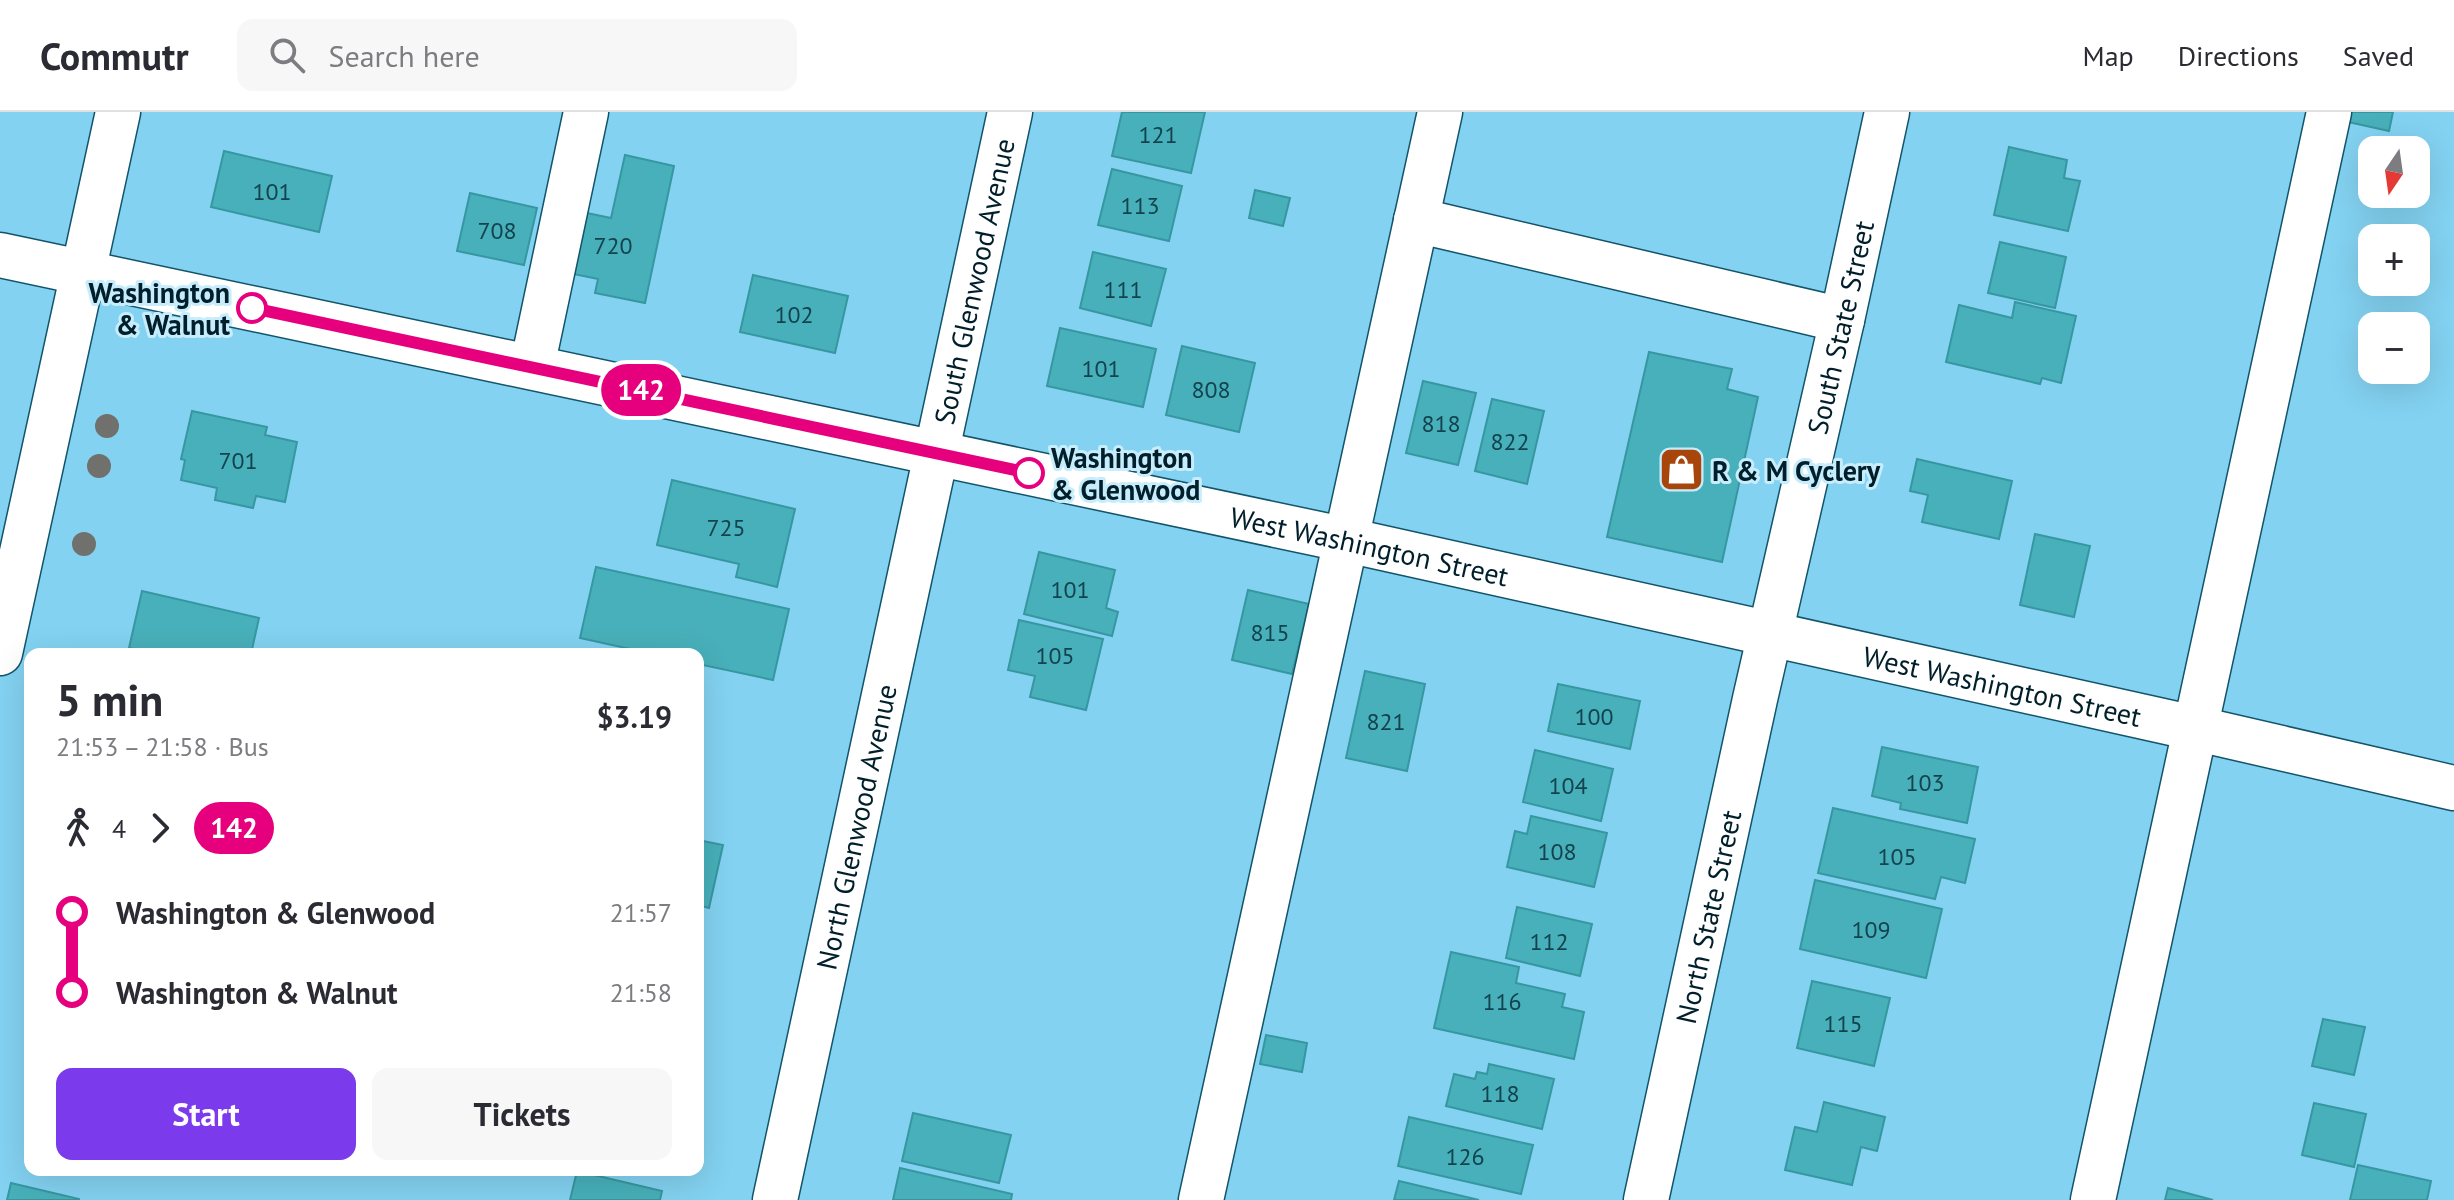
<!DOCTYPE html>
<html lang="en">
<head>
<meta charset="utf-8">
<style>
	body { margin:0; font-family:"PT Sans",sans-serif; background:#f7f7f7; color:#2b2b33; height:100vh; display:flex; flex-direction:column; font-size:30px; white-space:nowrap }
	* { box-sizing:border-box; margin:0 }
	p { font-size:26px; color:#7c7c81 }
	.icon { flex:none; width:44px; height:44px; fill:none; stroke:currentColor; stroke-width:2; stroke-linecap:round; stroke-linejoin:round }
	.map { position:relative; flex:1; overflow:hidden }
	.details { position:absolute; left:24px; top:536px; width:680px; height:528px; display:flex; flex-direction:column; background:#fff; border-radius:16px; box-shadow:0 8px 32px #0002 }
	.details>* { flex:none }
	.badge { padding:0 16px; border-radius:26px; font-size:28px; line-height:52px }
	.needle { width:52px; rotate:193deg }
	.tools { position:absolute; left:2358px; top:24px; display:grid; gap:16px }
	.tools a { display:grid; place-items:center; width:72px; height:72px; border-radius:16px; background:#fff; box-shadow:0 8px 32px #0002; font-size:40px }
	.map>.badge { position:absolute; translate:-50% -50%; box-shadow:0 0 0 4px #fff }
	.legs { display:flex; align-items:center; gap:12px; height:88px; padding:0 32px; font-size:26px }
	.legs p { margin-inline-start:auto }
	.overview { display:flex; align-items:center; justify-content:space-between; height:136px; padding:0 32px }
	h1 { font-size:44px; font-weight:700; line-height:60px }
	.button { display:flex; gap:16px; margin-top:auto; padding:16px 32px }
	.button a { flex:1; height:92px; border-radius:16px; background:#7c3aed; color:#fff; font-size:32px; font-weight:700; line-height:92px; text-align:center }
	.button a+a { background:#f7f7f7; color:#2b2b33 }
	ul { padding:0 32px; list-style:none }
	li { display:flex; align-items:center; gap:28px; height:80px; font-size:30px }
	li i { display:grid; place-items:center; width:12px; height:100%; margin:0 10px; background:currentColor }
	li i::after { content:''; width:20px; height:20px; margin:-10px; border:6px solid; border-radius:50%; background:#fff }
	li p { margin-inline-start:auto }
	li:first-child i { background:linear-gradient(#0000 50%,currentColor 0) }
	li:last-child i { background:linear-gradient(currentColor 50%,#0000 0) }
	header { display:flex; align-items:center; gap:48px; box-sizing:border-box; height:112px; padding:0 40px; background:#fff; border-bottom:2px solid #e1e1e2 }
	header strong { font-size:38px }
	nav { display:flex; gap:44px; margin-inline-start:auto; font-size:28px }
	.search { width:560px; height:72px; background:#f7f7f7; display:flex; align-items:center; gap:20px; box-sizing:border-box; padding:0 28px; border-radius:16px; color:#7c7c81; font-size:30px }
	.map>svg:first-child { display:block }
	.building { fill:#48b0ba; stroke:#3797a1; stroke-width:2 }
	.lines { fill:none; stroke-linecap:round; stroke-linejoin:round }
	.minor-casing { stroke:#125469; stroke-width:47 }
	.minor { stroke:#fff; stroke-width:44 }
	.tree { fill:#70716c }
	.line-1-casing { stroke:#fff; stroke-width:18 }
	.line-1 { stroke:#e6007e; stroke-width:12 }
	.stop-1-dot { fill:#fff; stroke:#e6007e; stroke-width:4 }
	.labels { text-anchor:middle; dominant-baseline:central; stroke-width:6; stroke-linejoin:round; paint-order:stroke }
	.number-label { font-size:24px; fill:#12434f }
	.street-label { font-size:28px; fill:#001f2b; stroke:#c7edfc }
	.stop-label { font-size:28px; font-weight:bold; fill:#001f2b; stroke:#c7edfc; text-anchor:end }
	.poi-label { font-size:28px; font-weight:bold; fill:#001f2b; stroke:#c7edfc; text-anchor:start }
</style>
</head>
<body>
<header>
<strong>Commutr</strong>
<div class="search"><svg class="icon" aria-label="search" viewBox="0 0 24 24"><circle cx="10" cy="10" r="6"/><path d="M15 15l6 6"/></svg>Search here</div>
<nav><a>Map</a><a>Directions</a><a>Saved</a></nav>
</header>
<div class="map">
<svg width="2454" height="1088" viewBox="0 0 2454 1088">
	<rect width="100%" height="100%" fill="#83d2f1"/>
	<path class="building" d="M1122,0H1205L1191,61L1112,44Z
		M2350,0H2393L2389,19L2348,10Z
		M2009,35L2067,48L2064,66L2080,69L2068,119L1994,103Z
		M224,39L332,64L319,120L211,95Z
		M625,43L674,54L645,191L595,181L598,167L564,160L577,99L611,106Z
		M1112,57L1182,74L1169,129L1098,113Z
		M1255,78L1290,86L1283,114L1249,106Z
		M470,81L537,96L524,153L457,139Z
		M2000,130L2066,145L2055,196L1988,181Z
		M1093,140L1166,157L1151,214L1080,196Z
		M753,163L848,184L835,241L740,220Z
		M2015,190L2076,204L2061,271L2042,266L2040,272L1946,250L1959,193L2012,206Z
		M1060,216L1156,237L1143,295L1047,274Z
		M1182,234L1255,251L1239,320L1166,303Z
		M1649,240L1732,257L1727,277L1758,285L1722,450L1607,425Z
		M1423,269L1476,281L1458,353L1406,341Z
		M1492,287L1544,299L1527,372L1475,359Z
		M192,299L267,315L265,323L297,330L285,390L256,384L253,396L215,388L217,376L181,368L185,348L181,347Z
		M1917,347L2012,369L1999,427L1922,410L1928,383L1910,379Z
		M672,368L795,397L777,475L736,465L739,452L657,433Z
		M2035,422L2090,434L2074,505L2020,493Z
		M1039,440L1115,458L1106,496L1118,500L1112,524L1024,502Z
		M596,455L789,497L773,568L698,552V542H653L580,526Z
		M1248,478L1309,492L1292,562L1232,548Z
		M142,479L259,506L251,542H155L129,536Z
		M1019,508L1103,527L1086,598L1030,585L1035,564L1008,558Z
		M1365,559L1425,572L1407,659L1346,646Z
		M1558,572L1640,589L1630,637L1548,619Z
		M1882,635L1978,655L1967,711L1900,697L1901,691L1872,684Z
		M1535,638L1613,657L1601,709L1523,690Z
		M1833,696L1975,727L1965,771L1941,765L1935,787L1818,761Z
		M1531,704L1607,721L1594,775L1507,755L1515,719L1527,722Z
		M698,728L723,733L709,796L698,793Z
		M1815,768L1942,797L1926,866L1800,837Z
		M1517,795L1592,812L1580,864L1506,846Z
		M1451,840L1519,855L1516,871L1565,882L1562,895L1584,900L1574,947L1434,916Z
		M1812,869L1890,886L1874,954L1797,936Z
		M2323,907L2365,915L2354,963L2312,954Z
		M1266,923L1307,931L1302,960L1260,952Z
		M1489,952L1554,967L1542,1017L1446,994L1454,962L1475,967L1477,960L1487,962Z
		M1824,990L1885,1005L1877,1039L1861,1035L1852,1073L1785,1058L1795,1015L1817,1020Z
		M2314,991L2366,1002L2354,1055L2302,1043Z
		M913,1001L1011,1023L999,1071L902,1049Z
		M1409,1005L1533,1033L1521,1082L1398,1054Z
		M2358,1053L2431,1069L2427,1088H2350Z
		M900,1056L1012,1082L1011,1088H893Z
		M577,1059L662,1079L660,1088H570Z
		M1399,1069L1479,1088H1394Z
		M11,1071L79,1087V1088H7Z
		M2168,1076L2213,1088H2165Z"/>
	<g class="lines">
		<defs>
			<g id="minor">
				<path d="M1416,108L1842,208"/>
				<path id="s1" d="M0,143L1347,428L2194,616L2454,676"/>
				<path d="M532,255L586,0"/>
				<path d="M0,541L118,0"/>
				<path id="s2" d="M775,1088L1010,0"/>
				<path d="M1201,1088L1440,0"/>
				<path id="s3" d="M1646,1088L1755,587L1842,208L1887,0"/>
				<path d="M2093,1088L2329,0"/>
			</g>
		</defs>
		<use href="#minor" class="minor-casing"/>
		<use href="#minor" class="minor"/>
	</g>
	<g class="tree">
		<circle cx="107" cy="314" r="12"/>
		<circle cx="99" cy="354" r="12"/>
		<circle cx="84" cy="432" r="12"/>
	</g>
	<g class="lines">
		<defs>
			<path id="line-1" d="M252,196L1029,361"/>
		</defs>
		<use href="#line-1" class="line-1-casing"/>
		<use href="#line-1" class="line-1"/>
	</g>
	<defs>
		<symbol id="shop-square" viewBox="-11 -11 22 22"><rect x="-9" y="-9" width="18" height="18" rx="4" fill="#a8450a" stroke="#c7edfc"/><path d="M-5-2.5h2.3a2.7 3.5 0 0 1 5.4 0H5L5.5 6h-11ZM-1.5-2.5h3a1.5 2.3 0 0 0-3 0Z" fill="#fff"/></symbol>
	</defs>
	<g fill-rule="evenodd">
		<use href="#shop-square" x="1656" y="332" width="51" height="51"/>
	</g>
	<g class="stop-1-dot">
		<circle cx="252" cy="196" r="14"/>
		<circle cx="1029" cy="361" r="14"/>
	</g>
	<g class="labels">
		<g class="number-label">
			<text x="1158" y="22">121</text>
			<text x="272" y="79">101</text>
			<text x="1140" y="93">113</text>
			<text x="497" y="118">708</text>
			<text x="613" y="133">720</text>
			<text x="1123" y="177">111</text>
			<text x="794" y="202">102</text>
			<text x="1101" y="256">101</text>
			<text x="1211" y="277">808</text>
			<text x="1441" y="311">818</text>
			<text x="1510" y="329">822</text>
			<text x="238" y="348">701</text>
			<text x="726" y="415">725</text>
			<text x="1070" y="477">101</text>
			<text x="1270" y="520">815</text>
			<text x="1055" y="543">105</text>
			<text x="1594" y="604">100</text>
			<text x="1386" y="609">821</text>
			<text x="1925" y="670">103</text>
			<text x="1568" y="673">104</text>
			<text x="1557" y="739">108</text>
			<text x="1897" y="744">105</text>
			<text x="1871" y="817">109</text>
			<text x="1549" y="829">112</text>
			<text x="1502" y="889">116</text>
			<text x="1843" y="911">115</text>
			<text x="1500" y="981">118</text>
			<text x="1465" y="1044">126</text>
		</g>
		<g class="street-label">
			<text stroke="none"><textPath href="#s2" startOffset="940">South Glenwood Avenue</textPath></text>
			<text stroke="none"><textPath href="#s3" startOffset="894">South State Street</textPath></text>
			<text stroke="none"><textPath href="#s1" startOffset="1400">West Washington Street</textPath></text>
			<text stroke="none"><textPath href="#s1" startOffset="2048">West Washington Street</textPath></text>
			<text stroke="none"><textPath href="#s2" startOffset="382">North Glenwood Avenue</textPath></text>
			<text stroke="none"><textPath href="#s3" startOffset="290">North State Street</textPath></text>
		</g>
		<g class="stop-label">
			<text x="230" y="180">Washington<tspan x="230" dy="32">&amp; Walnut</tspan></text>
			<text x="1051" y="345" text-anchor="start">Washington<tspan x="1051" dy="32">&amp; Glenwood</tspan></text>
		</g>
		<g class="poi-label">
			<text x="1712" y="358">R &amp; M Cyclery</text>
		</g>
	</g>
</svg>
<div class="tools">
<a><svg class="needle" viewBox="-14 -14 28 28"><path d="M0-13l5 13h-10z" fill="#e53935"/><path d="M0 13l5-13h-10z" fill="#7c7c81"/></svg></a>
<a>+</a>
<a>−</a>
</div>
<b class="badge" style="left:641px;top:278px;background:#e6007e;color:#fff">142</b>
<section class="details">
<div class="overview"><div><h1>5 min</h1><p>21:53 – 21:58 · Bus</p></div><b>$3.19</b></div>
<div class="legs"><svg class="icon" aria-label="walk" viewBox="0 0 24 24"><circle cx="13" cy="4" r="2"/><path d="M13 8l-2 6 4 7M11 14l-3 7M7 12l3-4h3l4 4"/></svg>4<svg class="icon" aria-label="forward" viewBox="0 0 24 24"><path d="M9 5l7 7-7 7"/></svg><b class="badge" style="background:#e6007e;color:#fff">142</b></div>
<ul>
<li><i style="color:#e6007e"></i><b>Washington &amp; Glenwood</b><p>21:57</p></li>
<li><i style="color:#e6007e"></i><b>Washington &amp; Walnut</b><p>21:58</p></li>
</ul>
<div class="button"><a>Start</a><a>Tickets</a></div>
</section>
</div>
</body>
</html>
